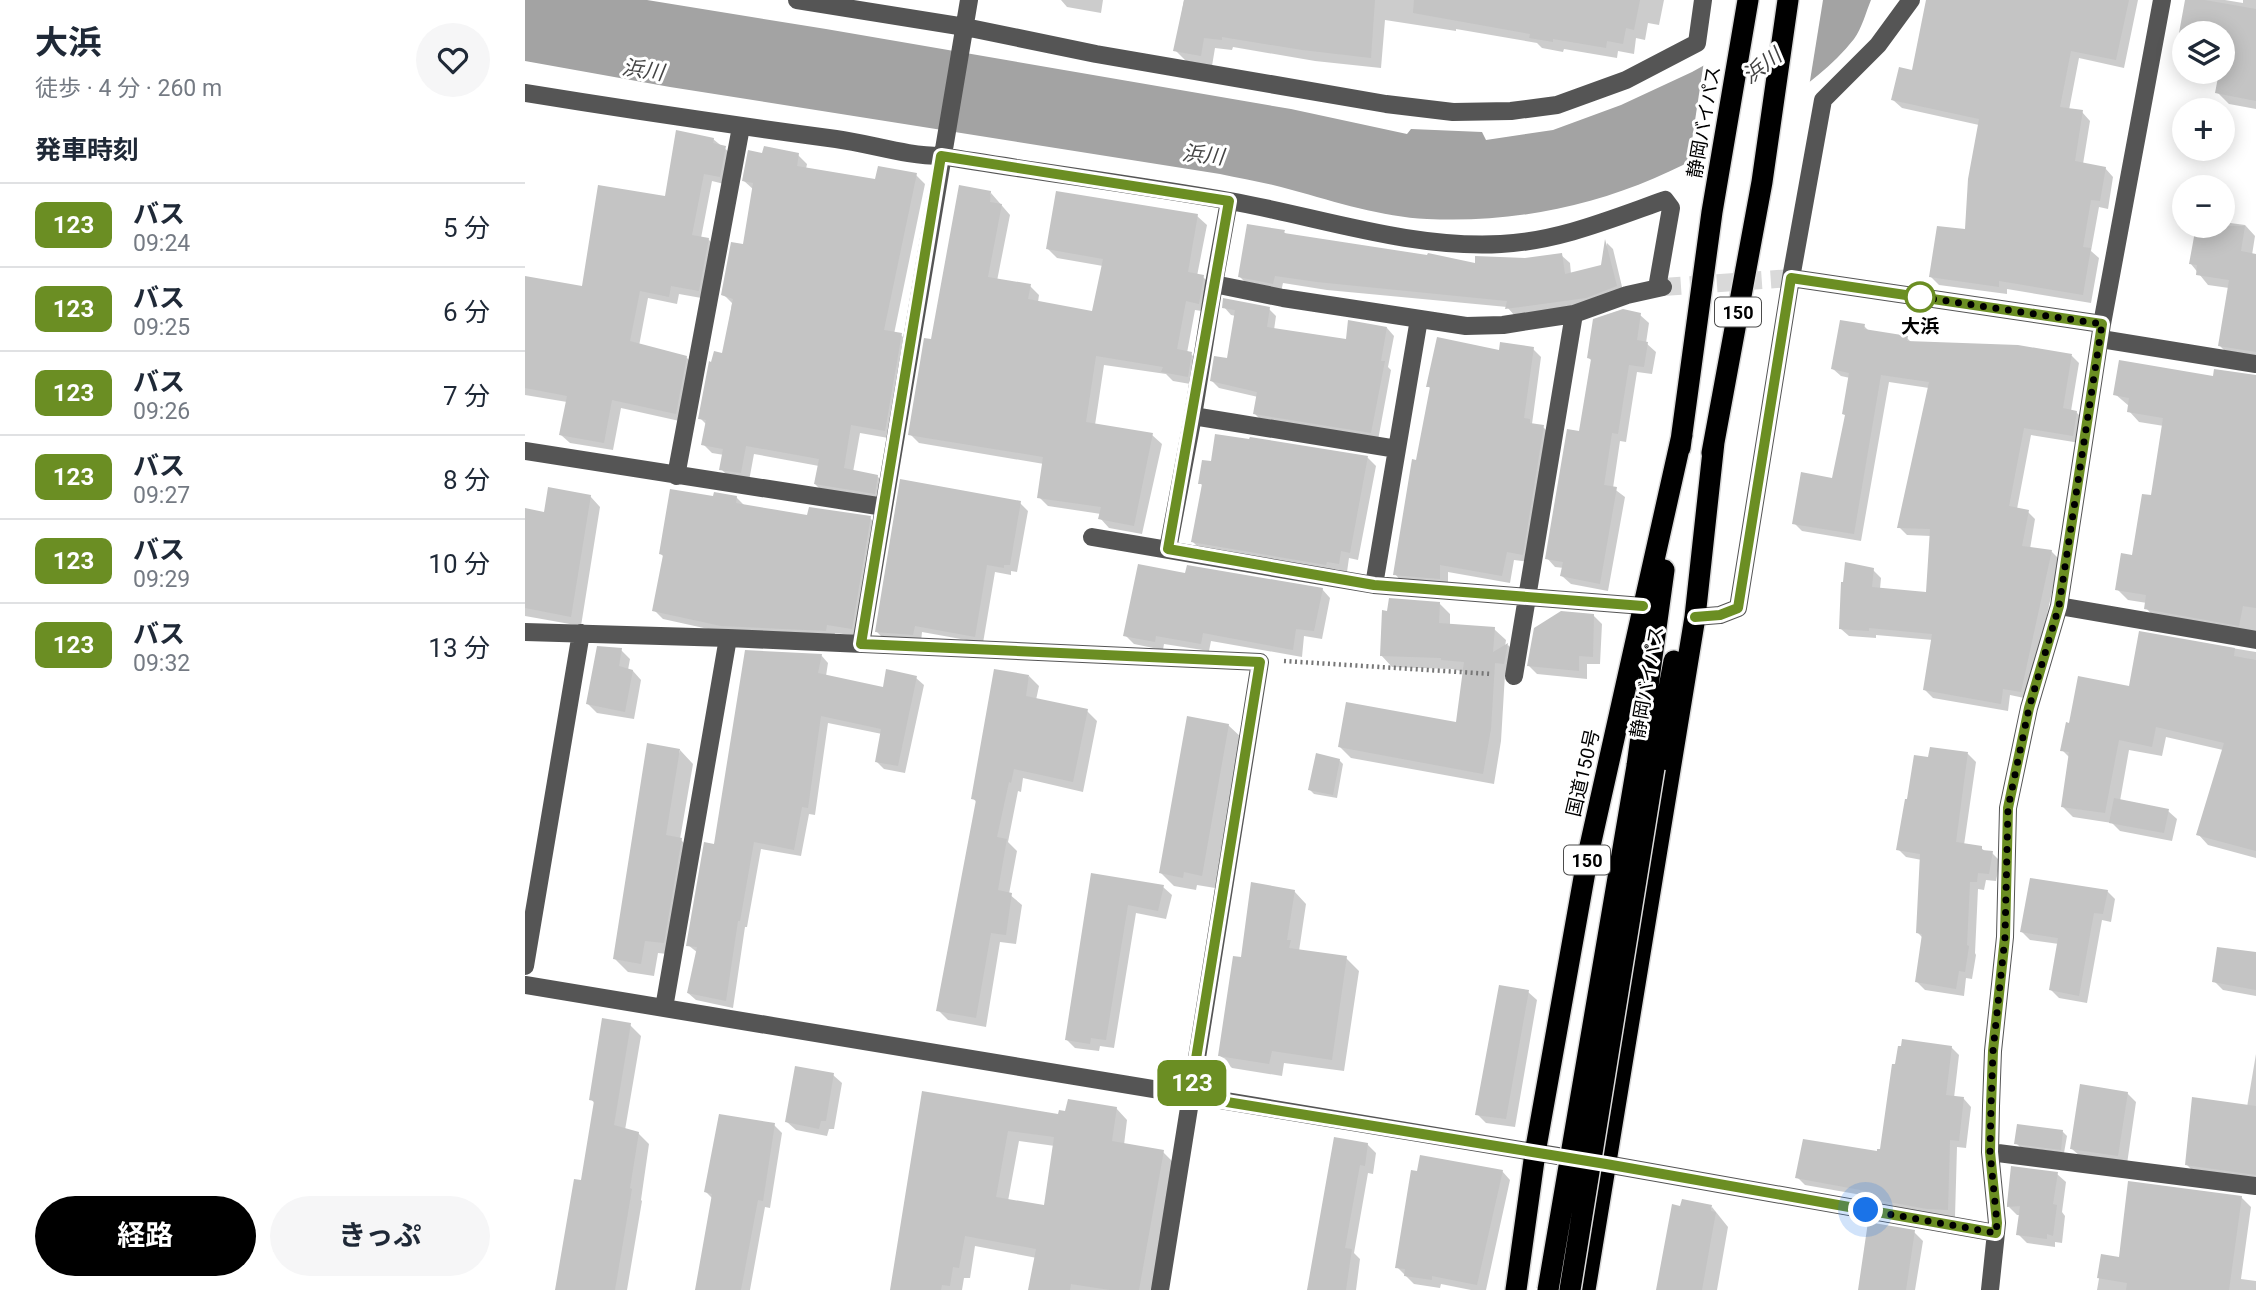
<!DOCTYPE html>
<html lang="ja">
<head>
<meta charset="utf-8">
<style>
	body { margin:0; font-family:Roboto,"Noto Sans JP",sans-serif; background:#f6f6f7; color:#1f2937; height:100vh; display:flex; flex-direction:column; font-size:26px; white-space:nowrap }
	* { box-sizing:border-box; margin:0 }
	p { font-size:23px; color:#747a83 }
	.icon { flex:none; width:38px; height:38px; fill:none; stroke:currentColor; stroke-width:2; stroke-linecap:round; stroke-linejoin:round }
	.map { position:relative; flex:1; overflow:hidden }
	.details { display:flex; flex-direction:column; background:#fff; width:525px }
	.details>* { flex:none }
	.badge { padding:0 14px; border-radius:10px; font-size:24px; line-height:46px }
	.fabs { position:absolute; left:1647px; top:21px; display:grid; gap:14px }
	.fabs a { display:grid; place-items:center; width:63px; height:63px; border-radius:50%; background:#fff; box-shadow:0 4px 18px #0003; font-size:35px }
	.you { position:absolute; width:35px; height:35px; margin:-18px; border:5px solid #fff; border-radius:50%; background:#1a73e8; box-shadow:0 0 0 10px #1a73e833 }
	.map>.badge { position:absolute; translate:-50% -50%; box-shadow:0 0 0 4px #fff }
	h2 { padding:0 35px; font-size:26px; line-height:63px }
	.round { display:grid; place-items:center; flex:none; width:74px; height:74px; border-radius:37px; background:#f6f6f7 }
	.summary { display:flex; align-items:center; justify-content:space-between; height:119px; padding:0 35px }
	h1 { font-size:33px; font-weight:700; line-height:52px }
	.cta { display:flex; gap:14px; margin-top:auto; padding:14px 35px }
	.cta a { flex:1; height:80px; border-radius:42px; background:#000; color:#fff; font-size:28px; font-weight:700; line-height:80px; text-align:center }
	.cta a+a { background:#f6f6f7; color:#1f2937 }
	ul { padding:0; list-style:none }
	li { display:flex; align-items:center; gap:21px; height:84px; padding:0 35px; border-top:2px solid #e0e1e3 }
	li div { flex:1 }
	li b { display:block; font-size:26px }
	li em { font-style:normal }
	li .badge { min-width:77px; font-weight:700; text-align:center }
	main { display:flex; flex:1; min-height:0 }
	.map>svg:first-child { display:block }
	.water { fill:#a3a3a3 }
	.pier { fill:#fff }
	.shadow { fill:#0003; fill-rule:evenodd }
	.building { fill:#c4c4c4; fill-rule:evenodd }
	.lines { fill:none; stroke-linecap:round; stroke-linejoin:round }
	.minor-tunnel { stroke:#d9d9d9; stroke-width:18; stroke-dasharray:18 9; stroke-linecap:butt }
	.highway-casing { stroke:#dbdbdb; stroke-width:24 }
	.path { stroke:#777; stroke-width:4.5; stroke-dasharray:2 3.5; stroke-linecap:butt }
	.minor { stroke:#555; stroke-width:18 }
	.highway { stroke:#000; stroke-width:21 }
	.highway-bridge-casing { stroke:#dbdbdb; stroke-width:24; stroke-linecap:butt }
	.highway-bridge { stroke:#000; stroke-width:21 }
	.line-casing { stroke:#fff; stroke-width:16 }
	.line { stroke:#6b8e23; stroke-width:10 }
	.walk { stroke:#000; stroke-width:7; stroke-dasharray:0 12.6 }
	.stop-dot { fill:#fff; stroke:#6b8e23; stroke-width:3.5 }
	.labels { text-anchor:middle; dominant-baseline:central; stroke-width:6; stroke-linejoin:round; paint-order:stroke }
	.shield { fill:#fff; stroke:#4c4c4c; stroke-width:2 }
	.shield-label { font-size:18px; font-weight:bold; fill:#000 }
	.street-label { font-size:19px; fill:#000; stroke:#fff }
	.stop-label { font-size:19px; font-weight:bold; fill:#000; stroke:#fff }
	.water-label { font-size:21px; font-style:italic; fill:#444; stroke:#fff }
</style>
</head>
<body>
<main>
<section class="details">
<div class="summary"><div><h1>大浜</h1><p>徒歩 · 4 分 · 260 m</p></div><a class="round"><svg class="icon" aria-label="heart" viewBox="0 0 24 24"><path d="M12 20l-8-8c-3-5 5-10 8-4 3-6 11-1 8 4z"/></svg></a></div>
<h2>発車時刻</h2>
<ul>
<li><span class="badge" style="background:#6b8e23;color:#fff">123</span><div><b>バス</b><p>09:24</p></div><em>5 分</em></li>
<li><span class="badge" style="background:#6b8e23;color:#fff">123</span><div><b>バス</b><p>09:25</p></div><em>6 分</em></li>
<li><span class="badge" style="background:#6b8e23;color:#fff">123</span><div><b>バス</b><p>09:26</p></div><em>7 分</em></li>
<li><span class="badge" style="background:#6b8e23;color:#fff">123</span><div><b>バス</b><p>09:27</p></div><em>8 分</em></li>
<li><span class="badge" style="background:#6b8e23;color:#fff">123</span><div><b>バス</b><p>09:29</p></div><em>10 分</em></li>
<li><span class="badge" style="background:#6b8e23;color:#fff">123</span><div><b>バス</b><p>09:32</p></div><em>13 分</em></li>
</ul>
<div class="cta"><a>経路</a><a>きっぷ</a></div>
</section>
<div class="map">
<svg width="1731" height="1290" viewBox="0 0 1731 1290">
	<rect width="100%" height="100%" fill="#fff"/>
	<path class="water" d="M0,0H122L301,29L766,109L882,134L886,129L957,132L961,140L1028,130L1096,105L1167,72L1185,62L1243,0H1346C1341,12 1337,28 1329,39C1307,67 1277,88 1249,109C1146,185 1031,225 902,219C857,217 811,202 767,190C743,183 719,179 695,174L145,87L0,61Z"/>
	<path class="pier" d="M1238,0H1298L1284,87L1226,130L1163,167L1179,61Z"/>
	<path class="shadow" d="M536,0H578L576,13L542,7Z
		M659,0H1139L1134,25L1123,23L1120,40L1111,38L1109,54L1093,51L1092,58L1039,49L1038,52L1017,48L1012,43L931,29V31L860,20L856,68L790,61L708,47L707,50L690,48L687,66L661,61L650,50Z
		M1433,0H1613L1599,68L1554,58L1544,110L1557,112L1565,121L1558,164L1580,168L1588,177L1583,209L1574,207L1566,251L1574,258L1566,303L1482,289V294L1414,285L1406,277L1441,231L1454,125L1377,108L1368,100Z
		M1662,0H1700L1718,3V0H1731V109L1704,104L1692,92L1700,50H1698V33H1659V35L1656,32Z
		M188,139L209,156L203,185L187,181L176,238L183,239L192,248L182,299L154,294L152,304L123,298L114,346L161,357L170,366L159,422L96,408L88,450L45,443L36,435L42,402L0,395V278L59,288L141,198Z
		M239,155H273L282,164L281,169L352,181L391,175L400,184L369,334L376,335L385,344L369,439L335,433L328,472L352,476L361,485L358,502L299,493L290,484L294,466L229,454L224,481L205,478L196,469L199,455L187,453L178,444L182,425L175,418L199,355L207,303L198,294L220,246L229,190L219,181Z
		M466,193L485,215L472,281L505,286L514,295L513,302L568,313L578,266L532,258L523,249L672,216L682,225L672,276L678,277L687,286L683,312L670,310L662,353L666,354L675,363L671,385L648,381L641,374L579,365L570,425L627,435L637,444L617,534L584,528L575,518L576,514L523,506L514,497L519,464L394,443L385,434L407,341Z
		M1698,222L1720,225L1730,236L1727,255H1731V361L1705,356L1695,346L1704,288L1683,285L1666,264L1673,226H1698Z
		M759,232L762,235L951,265L1036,255L1045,263L1046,274L1077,266L1082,243L1088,249L1099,295L1070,305L990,316L982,307L802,290L758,283L756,292L723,285L715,277Z
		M699,307L744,309L751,316L749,330L822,341L862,328L869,336L863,367L866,370L853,440L737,421L730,414L733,397L694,388L687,381L703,361L711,316L706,315Z
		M1115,315L1124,323L1121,343L1131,352L1127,374L1112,372L1101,442L1095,441L1088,488L1100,497L1083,591L1046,584L1037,576L1039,568L1030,567L1022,558L1055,433L1067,361L1064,358Z
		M1339,326L1345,332L1382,338L1387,343L1547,356L1554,363L1546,411L1551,412L1559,420L1555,443L1506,435L1492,509L1503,512L1510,519L1505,549L1526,551L1534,559L1504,699L1485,695L1483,711L1408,698L1400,690L1408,640L1351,635V638L1324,636L1316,629L1348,570L1356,578L1355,589L1403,594L1406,536L1382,535L1374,527L1404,388L1364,382L1336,541L1277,531L1269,523L1308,480L1322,417L1325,378L1316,376L1308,369Z
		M1008,349L1016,357L1007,424L1018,427L1026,435L1005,562L989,560L985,583L923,572V586L878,583L870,574L906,389L903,386L975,352Z
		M1731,376V636L1631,619L1621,608L1622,603L1603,600L1592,589L1609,557L1628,497L1639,426L1614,422L1604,411V406L1590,394L1689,378Z
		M843,458L851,466L833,560L824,558L822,572L810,569L809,573L676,550L668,542L678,486L675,483Z
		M65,496L75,507L56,626L0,616V510L20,514Z
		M211,497L220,506L283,517L345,518L354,527L335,636L310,633L309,639L206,634L138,619L129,610L139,557L136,554L189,498Z
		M495,503L503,511L492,572L486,571V575L470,572L458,643L397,632L396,642L359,639L351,631Z
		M661,575L797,589L805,598L797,639L779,636L777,657L686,641L684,651L639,644L638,650L609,644L600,635Z
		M914,603L925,614V625L969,629L981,640L980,647L983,645L993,656L990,675L980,674L976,741L969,784L826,758L815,747L933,724L940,672L927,669L867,667L856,655Z
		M1068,615L1077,624L1075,664H1062V679L1012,674L1004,666Z
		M1616,633L1731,652V858L1683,845L1673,834L1698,750L1641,737L1637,756L1604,750L1595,801L1643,811L1652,819L1647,841L1595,831L1587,823L1548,817L1538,807L1545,758L1537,750L1605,688Z
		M96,650L105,659L103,670L108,671L116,680L109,719L72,713L63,704Z
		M296,655L303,663L301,676L359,689L391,678L399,685L380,773L359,769L352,762L357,734L303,723L290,815L284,814L276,856L236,849L222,927H220L208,1008L171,1000L163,993L173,953L163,945L191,846Z
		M504,676L514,686L511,700L562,711L572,721L558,792L498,778L496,792L493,791L483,842L492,851L484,894L497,905L491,944L475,942L461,1027L423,1020L413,1010L452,803L448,798Z
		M703,725L717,738L690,888L672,885L671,890L649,886L636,873Z
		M155,750L168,764L155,839L169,853L152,955L133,953L129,976L103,972L90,959Z
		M1443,754L1451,762L1439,845L1456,848L1461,852L1467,853L1475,861L1471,881L1461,880L1459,890L1453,889L1450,953L1451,955L1447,979L1441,978L1439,996L1400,990L1392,982L1398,938L1393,933L1397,860L1381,857L1373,849L1405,759Z
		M814,760L818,764L812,798L789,794L785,790Z
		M568,875L638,887L647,895L641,919L611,913L589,1048L575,1046L574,1051L550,1048L541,1039Z
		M769,891L781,904L774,951L821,958L834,971L819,1071L759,1063L757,1076L707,1068L694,1055L717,959Z
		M1582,891L1590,899L1586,922L1577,920L1562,1003L1534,998L1526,990L1534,944L1505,940L1497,932Z
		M1731,954V996L1698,990L1689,981Z
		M1003,992L1012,1000L990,1127L961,1123L952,1114Z
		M105,1025L116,1036L100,1130L113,1133L124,1144L116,1200L117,1201L102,1290H32L57,1182L70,1104L66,1099Z
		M1426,1047L1434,1055L1429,1098L1439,1099L1446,1107L1441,1148L1432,1147L1430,1217L1357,1207L1348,1197L1280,1185L1272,1177L1356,1151Z
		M1731,1054V1181L1670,1173L1662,1165L1722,1107Z
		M308,1075L317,1083L309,1129H304L302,1136L271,1130L262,1122Z
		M398,1093L535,1116L591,1108L602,1120L599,1145L638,1152L649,1163L627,1290H511L512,1258L450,1246L445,1278H439L437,1290H367ZM494,1141L530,1146L521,1207L483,1201Z
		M1602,1093L1611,1102L1602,1164L1556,1157L1547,1149Z
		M249,1125L257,1133L245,1208L240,1207L225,1290H172L188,1199L181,1192Z
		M1538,1132L1542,1136L1539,1153L1495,1147L1491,1143Z
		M842,1144L851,1153L848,1174L843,1173L829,1253L835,1259L831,1290H784Z
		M977,1171L985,1180L961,1290H946L916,1284L915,1288L889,1284L872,1267Z
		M1532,1174L1541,1182L1537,1212L1540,1216L1537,1243L1530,1242V1247L1502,1243L1493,1234L1496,1215H1492L1484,1207Z
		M1716,1197L1726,1207L1716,1279L1731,1281V1290H1572L1578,1256L1596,1259Z
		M1187,1207L1203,1227L1192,1290H1133Z
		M1389,1232L1398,1241L1390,1290H1334Z"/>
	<path class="building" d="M659,0H850L846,58L777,50L697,37V40L679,38L676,56L648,51Z
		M889,0H1115L1109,30L1101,28L1098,44L1082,41L1081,48L1028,39V42L1004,38L1005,34L888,13Z
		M1401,0H1604L1591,60L1546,51L1535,107L1558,110L1550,161L1581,167L1575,201L1566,200L1558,247L1566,248L1558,295L1474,281V287L1404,277L1412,226L1440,229L1443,179L1454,119L1366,100L1374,67L1387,70Z
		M1660,0H1680L1731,9V101L1690,93L1694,72H1698L1700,41H1698V33H1654Z
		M151,130L189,138L188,143L201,146L195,177L179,174L167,235L184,238L174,291L146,286L144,297L115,291L105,341L162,356L151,414L87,400L79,443L34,435L42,396L0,388V276L57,286L73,185L140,196Z
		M239,146L274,153L272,166L350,179L353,166L392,173L359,330L377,333L360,431L326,425L319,468L353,475L350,494L289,484L294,459L221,446L216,473L194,470L198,449L176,445L181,420L173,419L184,361L186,362L189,351L197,353L208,299L196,295L206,242L218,244L228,183L217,181L223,150L237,153Z
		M434,185L466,191L465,202L477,204L463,277L506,284L503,299L567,311L578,259L521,249L531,191L673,214L663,272L679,275L674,304L661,301L652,349L667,352L663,377L636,372L638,367L571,356L561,422L628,433L609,526L573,519L576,507L512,498L518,457L383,435L399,338L406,339Z
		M722,224L760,230L759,233L902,255L903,253L950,263V256L1000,258L1037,253L1040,274L1076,265L1080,239L1092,286L1061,298L980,309L982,301L792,282L750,276L748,284L713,277Z
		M1671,226H1720L1716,251L1731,254V352L1693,346L1704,280L1671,275L1672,265L1664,264Z
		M698,298L745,307L742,327L821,339L823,320L862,327L856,361H860L846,433L728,414L732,392L685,381L689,356L702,358L710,310L697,308Z
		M1098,309L1116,313L1112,340L1123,342L1119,367L1104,365L1093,434L1087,433L1079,485L1092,487L1075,584L1035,576L1038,562L1020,559L1042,429L1054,431L1066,359L1062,358L1068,319Z
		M1315,320L1340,324L1339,329L1383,336L1382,341L1493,345L1547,354L1538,408L1552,411L1548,436L1499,428L1484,506L1504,510L1497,546L1527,550L1496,692L1478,689L1476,704L1398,690L1407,634L1344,628V631L1314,629L1316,582H1318L1320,562L1349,568L1347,587L1401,592L1405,529L1372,528L1404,382L1356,375L1329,534L1267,524L1276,472L1307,478L1320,415L1317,414L1324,373L1306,369Z
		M912,337L974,350L975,342L1009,347L999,418L1005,419V423L1019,425L998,555L982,552L977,576L915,565V579L868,575L887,459L891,460L905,387H901Z
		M1594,360L1688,376L1689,369L1731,375V608L1718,606L1714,626L1619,609L1621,595L1590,590L1596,553L1607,555L1617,494L1626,495L1638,418L1602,412L1604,398L1588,395Z
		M690,434L724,439L725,437L843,456L825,553L816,551L814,564L802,562L801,565L666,542L677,484H673L677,460L686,461Z
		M375,479L496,501L485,565H479V568L462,565L450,637L390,626L388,635L350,632Z
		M23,487L66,495L46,617L0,608V508L19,512Z
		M145,489L188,496L189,492L212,496L211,503L282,515L284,507L346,516L327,629L302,625L301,631L196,626L127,611L138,555L134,554Z
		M613,564L660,573L662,565L798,588L789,631L771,629L768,650L678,633L676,644L631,636L630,642L598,636Z
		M864,598L915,602L914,623L970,627L968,652L983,643L979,664L970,663L966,729L958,774L813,747L821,702L931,722L939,662L916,660V658L855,656L857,610L862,611Z
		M1036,611L1069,614L1068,657L1054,656V671L1002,666L1009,628Z
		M1614,631L1710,648L1709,656L1731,660V851L1671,835L1699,743L1631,727L1627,747L1594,740L1580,813L1536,807L1544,752L1535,751L1541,722L1544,723L1553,676L1604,686Z
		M72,646L97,648L94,666L108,670L100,712L61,704Z
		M220,650L297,654L293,673L358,687L361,669L392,676L373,766L350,762L356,729L296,716L283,808L277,807L269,850L229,842L215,921H213L201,1001L162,993L172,947L161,946L179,842L189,844Z
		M469,669L504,675L501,696L563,709L548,782L489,769L486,783L484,782L472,837L482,839L473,890L487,893L481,935L466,933L451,1018L411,1011L451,800L446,799Z
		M662,716L704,724L677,876L659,872L658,878L634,873Z
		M122,743L155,749L141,835L157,838L139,943L120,941L116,964L88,959Z
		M1405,747L1443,752L1431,842L1457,846V850L1468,851L1464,874L1453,873L1452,882H1445L1442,945L1444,946L1440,972L1434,971L1431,989L1390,982L1397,934L1391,933L1395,854L1371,850L1380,799H1382L1389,755L1403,757Z
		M791,753L815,759L808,795L783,790Z
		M1589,798L1644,809L1639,833L1584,823Z
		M566,873L639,885L633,911L603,905L581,1040L566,1038L565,1044L540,1040Z
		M1505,878L1583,890L1578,914L1569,913L1554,996L1524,990L1533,938L1495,932Z
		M726,882L770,890L762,940H766L764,948L822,956L807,1060L747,1051L744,1064L693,1056L708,956L716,957Z
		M1692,947L1731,952V990L1687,982Z
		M974,985L1004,990L981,1119L950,1115Z
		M77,1018L106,1023L89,1125L114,1132L105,1188L107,1189L90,1290H30L49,1179L56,1180L69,1101L64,1100Z
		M1377,1039L1427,1046L1421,1095L1439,1097L1434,1141L1425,1140L1423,1210L1402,1209L1347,1199L1346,1192L1270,1178L1278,1139L1352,1151V1149H1355L1367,1064H1370L1373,1046H1376Z
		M270,1066L309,1073L301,1121H296L294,1129L260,1122Z
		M1555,1084L1603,1092L1593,1156L1545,1149Z
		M397,1091L533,1114L534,1110L540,1111L543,1099L592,1107L587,1141L639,1150L614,1290H585L546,1284L545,1290H503L511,1249L440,1236L434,1268L428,1267L425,1286L417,1285L416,1290H365ZM483,1131L529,1137L519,1205L471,1197Z
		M1667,1097L1731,1106V1175L1660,1165Z
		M194,1114L250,1123L238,1201L233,1200L216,1290H170L187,1194L179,1192Z
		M1492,1124L1538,1130L1536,1150L1489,1144Z
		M809,1137L843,1143L840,1166L835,1165L820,1248L827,1249L821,1290H782Z
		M895,1155L978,1170L952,1285L907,1276V1280L879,1276L880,1269L870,1268L886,1170L892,1171Z
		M1486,1166L1533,1172L1528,1204L1532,1205L1528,1236L1522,1234V1239L1491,1235L1495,1206L1482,1207V1204Z
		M1603,1181L1717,1196L1704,1290H1601L1602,1283L1572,1278L1576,1254L1594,1257Z
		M1157,1199L1187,1205L1186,1211L1191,1212L1177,1290H1131L1147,1204L1155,1206Z
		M1343,1222L1390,1230L1381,1290H1333Z"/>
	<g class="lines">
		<path class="minor-tunnel" d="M1138,287L1266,278"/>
		<defs>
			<path id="highway" d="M1155,448L1187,212L1223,0
				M1187,453L1237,182L1263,0
				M1112,766L1139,570
				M1129,768L1149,661
				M991,1290L1010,1153L1063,855L1157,435
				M1060,1290L1170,617L1189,442"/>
		</defs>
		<use href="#highway" class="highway-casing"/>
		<path class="path" d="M759,661L967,674"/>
		<path class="minor" d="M272,0L440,27L571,54L861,104L928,112L986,111L1032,105L1101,80L1172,43L1178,0
			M0,93C104,110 207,125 311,139C347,144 381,156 416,156C512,172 609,184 705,201C794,217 885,249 976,244C1034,241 1086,219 1140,200L1146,208L1132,288
			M1266,278L1577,324
			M689,284L704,201
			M1576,339L1731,364
			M668,416L872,449
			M0,451L359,507
			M151,476L216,127
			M567,537L849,585L1118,606
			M643,549L668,416L689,284L758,298L941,326L978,325L1049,314L1102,295L1138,287
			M849,585L894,319
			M1534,606L1731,640
			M1170,617L1195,615L1213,608L1266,278L1298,100L1353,45L1386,0
			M0,632L203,638L735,662L635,1290
			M336,644L444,0
			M989,676L1049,314
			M0,966L56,633
			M0,985L1081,1164L1471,1233
			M139,1008L203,638
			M1465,1152L1731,1186
			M1465,1290L1472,1223L1465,1152L1466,1106L1468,1051L1480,937L1483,808L1504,708L1534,606L1577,324L1637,0"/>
		<use href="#highway" class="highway"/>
		<defs>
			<path id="highway-bridge" d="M1023,1290L1112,766
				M1045,1290L1129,768"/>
		</defs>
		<use href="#highway-bridge" class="highway-bridge-casing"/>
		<use href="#highway-bridge" class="highway-bridge"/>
	</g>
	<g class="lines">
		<defs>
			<path id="line" d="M1118,606L849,585L643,549L704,201L416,156L336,644L735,662L665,1096L1081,1164L1471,1233L1472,1223L1465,1152L1466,1106L1468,1051L1480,937L1483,808L1504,708L1534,606L1577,324L1266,278L1213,608L1195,615L1170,617"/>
		</defs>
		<use href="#line" class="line-casing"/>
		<use href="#line" class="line"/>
		<path class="walk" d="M1341,1210L1471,1233L1472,1223L1465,1152L1466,1106L1468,1051L1480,937L1483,808L1504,708L1534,606L1577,324L1395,297"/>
	</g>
	<circle class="stop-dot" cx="1395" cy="297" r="14"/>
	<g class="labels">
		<g class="shield">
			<rect x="1190" y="297.5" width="46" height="29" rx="5"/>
			<rect x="1039" y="845.5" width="46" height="29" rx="5"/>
		</g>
		<g class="shield-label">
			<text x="1213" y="312">150</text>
			<text x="1062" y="860">150</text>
		</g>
		<g class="street-label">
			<text transform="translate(1179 122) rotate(-80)">静岡バイパス</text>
			<text transform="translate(1122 682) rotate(-80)">静岡バイパス</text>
			<text transform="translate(1058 773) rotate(-77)">国道150号</text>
		</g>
		<g class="stop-label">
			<text x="1395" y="326">大浜</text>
		</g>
		<g class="water-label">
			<text transform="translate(1237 66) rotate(-37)">浜川</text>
			<text transform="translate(118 70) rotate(8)">浜川</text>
			<text transform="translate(678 155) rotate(6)">浜川</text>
		</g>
	</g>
</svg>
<div class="fabs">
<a><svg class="icon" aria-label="layers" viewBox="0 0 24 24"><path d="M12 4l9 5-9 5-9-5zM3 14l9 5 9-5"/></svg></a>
<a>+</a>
<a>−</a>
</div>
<div class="you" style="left:1341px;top:1210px"></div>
<b class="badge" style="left:667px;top:1083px;background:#6b8e23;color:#fff">123</b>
</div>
</main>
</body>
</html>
